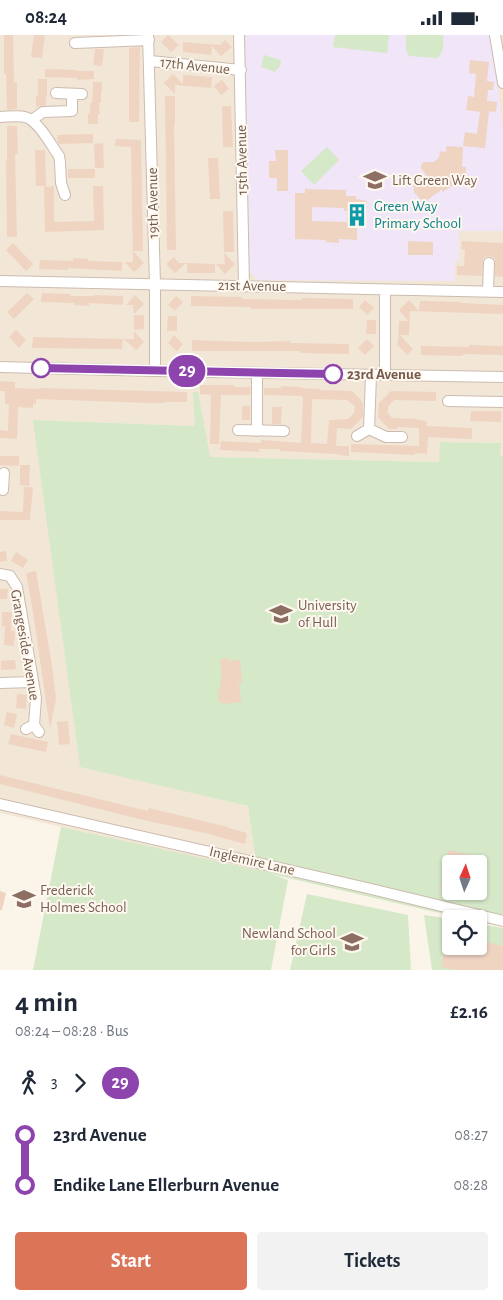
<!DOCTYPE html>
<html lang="en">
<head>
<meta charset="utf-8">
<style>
	body { margin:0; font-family:"Alegreya Sans",sans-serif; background:#f2f2f3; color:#1f2937; height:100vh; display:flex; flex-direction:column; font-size:19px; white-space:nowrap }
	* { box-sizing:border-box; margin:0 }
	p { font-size:16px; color:#747a83 }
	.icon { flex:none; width:28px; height:28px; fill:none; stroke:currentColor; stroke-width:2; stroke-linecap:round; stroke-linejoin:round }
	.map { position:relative; height:935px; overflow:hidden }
	.sheet { display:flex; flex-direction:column; background:#fff; flex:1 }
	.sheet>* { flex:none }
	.badge { padding:0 10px; border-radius:16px; font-size:18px; line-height:32px }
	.needle { width:32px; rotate:3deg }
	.controls { position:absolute; left:442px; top:820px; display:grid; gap:10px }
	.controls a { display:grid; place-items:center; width:45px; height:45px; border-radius:5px; background:#fff; box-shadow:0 1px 4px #0004; font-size:25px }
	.map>.badge { position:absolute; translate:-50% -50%; box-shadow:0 0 0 2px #fff }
	.legs { display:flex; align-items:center; gap:8px; height:55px; padding:0 15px; font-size:16px }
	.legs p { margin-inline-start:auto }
	.overview { display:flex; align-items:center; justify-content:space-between; height:85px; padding:0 15px }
	h1 { font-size:28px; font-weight:600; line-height:38px }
	.action { display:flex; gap:10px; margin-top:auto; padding:10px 15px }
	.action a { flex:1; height:58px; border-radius:5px; background:#dc7457; color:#fff; font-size:20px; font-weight:600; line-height:58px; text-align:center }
	.action a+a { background:#f2f2f3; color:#1f2937 }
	ul { padding:0 15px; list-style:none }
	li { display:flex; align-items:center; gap:18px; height:50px; font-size:19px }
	li i { display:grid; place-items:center; width:8px; height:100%; margin:0 6px; background:currentColor }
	li i::after { content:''; width:12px; height:12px; margin:-6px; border:4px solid; border-radius:50%; background:#fff }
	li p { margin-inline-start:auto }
	li:first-child i { background:linear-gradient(#0000 50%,currentColor 0) }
	li:last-child i { background:linear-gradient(currentColor 50%,#0000 0) }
	.status { display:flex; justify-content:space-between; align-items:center; height:35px; padding:0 25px; background:#fff; direction:ltr }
	.status svg { height:14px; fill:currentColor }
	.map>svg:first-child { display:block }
	.residential { fill:#f2e6d7 }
	.education { fill:#f1e5f8 }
	.green { fill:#d5e8c8; fill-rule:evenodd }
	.building { fill:#efd4c2; fill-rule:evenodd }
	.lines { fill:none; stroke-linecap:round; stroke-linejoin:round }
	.minor-casing { stroke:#ccbcaf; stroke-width:12 }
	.minor { stroke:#fff; stroke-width:10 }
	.line-1-casing { stroke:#fff; stroke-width:11 }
	.line-1 { stroke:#8e44ad; stroke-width:8 }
	.stop-1-dot { fill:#fff; stroke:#8e44ad; stroke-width:2.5 }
	.labels { text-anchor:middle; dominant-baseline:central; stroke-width:4; stroke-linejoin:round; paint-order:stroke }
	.street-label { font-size:15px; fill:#745b4e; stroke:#fef8ef }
	.education-label { font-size:15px; fill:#785e54; stroke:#fef8ef; text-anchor:start }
	.culture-label { font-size:15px; fill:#0d838f; stroke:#fef8ef; text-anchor:start }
	.stop-label { font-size:15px; font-weight:bold; fill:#745b4e; stroke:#fef8ef; text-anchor:start }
</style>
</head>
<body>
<div class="status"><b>08:24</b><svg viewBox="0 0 49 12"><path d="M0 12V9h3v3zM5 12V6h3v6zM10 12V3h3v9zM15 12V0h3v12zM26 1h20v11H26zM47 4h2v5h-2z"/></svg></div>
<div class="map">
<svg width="503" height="935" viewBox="0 0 503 935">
	<rect width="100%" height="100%" fill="#fbf4e9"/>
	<path class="residential" d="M0,0H503V421H500V408L441,407L439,427L210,422L193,357L196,391L34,385L80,731L248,771L257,836L0,778Z"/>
	<path class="education" d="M245,0H491L503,94V196H459V226H455V246L258,245L249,236Z"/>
	<path class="green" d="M335,0H389L387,18L333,12Z
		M406,0H443C444,9 444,15 438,23L409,21L406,15Z
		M264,20L281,25L280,31L275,37L261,32Z
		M327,112L339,125L314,150L301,136Z
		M193,357H198L210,422L439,427L440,407L501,408L500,421H503V891L479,886V884H468L426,875L271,839L288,845L271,935H33L61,792L257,835L248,771L80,732L33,385L195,391ZM451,829H479V856H451Z
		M307,859L408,880L411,935H290Z
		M424,880L451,884V911H479V889L503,893V935H432Z"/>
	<path class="building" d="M4,0H13L14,47H17V74L7,75L6,39H4Z
		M34,0H45L42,23L31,22Z
		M168,0L179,10L171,17L161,7Z
		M225,5L232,12L221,21L212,11L211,20L183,17V7L220,10Z
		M140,12L139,87H129V13Z
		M95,14H104L102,31L93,30Z
		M470,25L489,27L487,46L494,47L493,55H488L487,66L497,67L496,77L489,76L485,113L463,111L465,97L477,99L480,77L466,75L468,61L474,62L476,39L469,38Z
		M45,34L77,35V36H94V44L77,45V43L45,42Z
		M173,39L183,49V40L212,42L211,53L175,50V59L164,48Z
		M38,44H47V61H46V70L36,72V61H38Z
		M222,45L229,54L221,60L214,51Z
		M93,47H102V57H101V68H99L100,79H98V89H88V78L90,79V68H92Z
		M165,61H175V89H174L176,215H167Z
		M222,71H231L233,112H223Z
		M7,91H17L18,119H15L17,202H7L6,126H7Z
		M93,99V108L59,109L58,107L57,100Z
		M116,104L141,105L143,216H133L144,228L134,237L125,227H133L131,112L115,111Z
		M103,108L104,133H95L94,109Z
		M446,111L463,112L462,132H466V139L462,140L461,144L443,157L441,155L426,166L420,164L414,157V152L412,150L413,146L416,143L429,144L421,133V130L424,127H434L439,122L440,116L446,117Z
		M35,115H45L46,151H36Z
		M275,115H288V156H277V143H269V126H276Z
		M208,123H218L220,164H210Z
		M68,134H95V143H68Z
		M54,151V187L94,186L93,151H103L104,195L45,197L44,152Z
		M305,154L346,155V161H356V164L367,166L366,185H362V189H357V205L339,204V208L326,207V205L295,204V158H305ZM312,172L344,173V176H347V187L312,186Z
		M223,176H233L234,217H224Z
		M408,206L433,207V220H408Z
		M462,206L503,208V242L495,241V225L493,222L489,221L485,222L483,225L482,241L457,240V231H464L465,215L461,214Z
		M13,208L33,229L26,236L6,215Z
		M224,218L235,229L225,239L216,229H225Z
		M174,222L179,228H186L175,238L166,229Z
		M74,223L88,224V226L122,227V236L68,233V235L39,234L40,225L73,226Z
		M187,228L215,229V238H187Z
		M27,258L34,264L14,284L7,277Z
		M42,258L71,259L70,261H94V260L123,261V270L89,268V271L74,270V268L41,267Z
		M135,260L144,269L134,279L133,270H126Z
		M176,261L183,267L175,276L168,270Z
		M191,261L242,262V264L302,265V263L353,264V274H251V272L191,271Z
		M365,265L374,273L367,280L359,272Z
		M409,265L419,276L420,266L461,267V268L503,270V279L410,276L409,300H400L413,314L407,320L397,309L398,307L399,286H408L399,275Z
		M134,280H144V294L134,295Z
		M168,281H177V296H167Z
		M367,285H376V299H366Z
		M16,295L26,305L19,313L9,302Z
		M134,296L144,307L136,315L124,304H134Z
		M174,300L183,309L177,316L168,308Z
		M33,302L123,304L122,314L32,313Z
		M367,304L374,311L365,320L358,313Z
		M192,305L250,307L290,306V308L349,309V319L300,318V316H192Z
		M469,310L503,311V320L463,319V321L421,320V311L469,312Z
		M0,346L15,347V353L39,354V353L187,357V367H168L162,368H149L36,364V369H33V373L18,372L17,404L0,403V395L8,396L9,369H5V356H0Z
		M200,350H234V352H250V360H221L219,409H210L211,360L200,359Z
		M281,351L301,352V353L320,354V355L352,356L358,362L363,368V382L351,394L337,393L336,411H349V421L339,420V419L280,416V414H259V417L220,415L221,406L261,408V405L301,408L303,362H301V361L264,360V353H281ZM312,364L347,365L355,371L354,378L348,384L329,385L327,409L311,408Z
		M391,356L436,357V366L394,365L388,372V378L392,383L417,384V385L427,386L426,391L472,393V404L428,402L427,419L415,418V420L351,417V409L419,411V393L398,392L397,394H389L378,382L379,368Z
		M242,371H250V385H242Z
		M272,372H282L281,389H272Z
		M471,376H501V387L470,386Z
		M0,421H19V431L0,430Z
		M20,430H30L29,451L20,450Z
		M24,452H33L30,485H0V476L23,477Z
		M6,516L7,526L0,527V517Z
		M16,517L28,525L23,533L11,526Z
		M36,536L52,631L56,664L50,694L33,577L26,538Z
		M0,554H8L7,564H0Z
		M2,577H12L11,596H15L14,611L4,610L5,591H2Z
		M229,623V626L240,625L242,648H239L241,667L222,669V667H219L218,654H221L220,643H222L220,624Z
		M15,625L16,634L1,635V626Z
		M17,659L27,660L26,674L16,673Z
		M7,677L17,679L14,693L4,690Z
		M68,686L70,709L59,710L57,687Z
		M11,699L48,707L46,717L8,709Z
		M0,740L148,776L149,773L228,792V793L247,798L245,809L205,798L143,785L0,749Z
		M449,815L473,821L471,829H451V856L440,854Z
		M0,856L6,858L2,875H0Z
		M448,897H451V911H479V905L503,911V935H454L441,932Z"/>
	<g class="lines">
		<defs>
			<path id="minor" d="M148,0L155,249V336
				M239,0L244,251
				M495,0L503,48
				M75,8L149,5
				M150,26L241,35
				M56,58L82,59
				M0,82C8,82 17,80 25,82C38,85 51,110 59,121L60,127L61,148L65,160
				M32,85L43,77L72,76V59
				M0,246L503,257
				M488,256L489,228
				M0,332L155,336L503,342
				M385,340V255
				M448,366L503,367
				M369,394L371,340
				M238,395L284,396
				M257,396V338
				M357,401L369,394L386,402H402
				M3,455L4,438
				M0,539L10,541L17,552L36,663L34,690
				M0,648L33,647
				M26,694L34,690L39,697
				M0,769L367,853L503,886"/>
		</defs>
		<use href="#minor" class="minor-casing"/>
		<use href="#minor" class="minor"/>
	</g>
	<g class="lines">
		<defs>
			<path id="line-1" d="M41,333L333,339"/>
		</defs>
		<use href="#line-1" class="line-1-casing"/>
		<use href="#line-1" class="line-1"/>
	</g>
	<defs>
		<symbol id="school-bare" viewBox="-9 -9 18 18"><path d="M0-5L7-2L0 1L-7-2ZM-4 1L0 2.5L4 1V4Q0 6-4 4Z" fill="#8d6e63" stroke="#fef8ef" stroke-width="2.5" paint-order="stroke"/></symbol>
		<symbol id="building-bare" viewBox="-9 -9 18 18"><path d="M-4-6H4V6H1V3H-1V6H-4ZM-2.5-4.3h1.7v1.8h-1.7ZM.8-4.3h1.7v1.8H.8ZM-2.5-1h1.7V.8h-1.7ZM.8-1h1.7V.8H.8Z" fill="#0f9aa8" stroke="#fef8ef" stroke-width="2.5" paint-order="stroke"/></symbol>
		<symbol id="university-bare" viewBox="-9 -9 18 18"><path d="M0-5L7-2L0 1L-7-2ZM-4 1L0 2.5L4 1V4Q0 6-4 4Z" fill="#8d6e63" stroke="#fef8ef" stroke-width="2.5" paint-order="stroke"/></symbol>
	</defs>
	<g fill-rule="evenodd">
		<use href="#school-bare" x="359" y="129" width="32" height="32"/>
		<use href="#building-bare" x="341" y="164" width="32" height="32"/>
		<use href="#university-bare" x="265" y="563" width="32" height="32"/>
		<use href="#school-bare" x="8" y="848" width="32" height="32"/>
		<use href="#school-bare" x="336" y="891" width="32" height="32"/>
	</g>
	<g class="stop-1-dot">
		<circle cx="41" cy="333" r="9"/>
		<circle cx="333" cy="339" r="9"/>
	</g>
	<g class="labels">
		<g class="street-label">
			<text transform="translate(195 31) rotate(6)">17th Avenue</text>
			<text transform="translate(242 125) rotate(-91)">15th Avenue</text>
			<text transform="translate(153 168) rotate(-91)">19th Avenue</text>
			<text transform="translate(252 251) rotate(1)">21st Avenue</text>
			<text transform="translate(25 610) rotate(80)">Grangeside Avenue</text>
			<text transform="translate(252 826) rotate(13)">Inglemire Lane</text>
		</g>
		<g class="education-label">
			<text x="392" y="145">Lift Green Way</text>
			<text x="298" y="570">University<tspan x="298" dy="17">of Hull</tspan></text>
			<text x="40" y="855">Frederick<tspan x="40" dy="17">Holmes School</tspan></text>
			<text x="336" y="898" text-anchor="end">Newland School<tspan x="336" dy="17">for Girls</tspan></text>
		</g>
		<g class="culture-label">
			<text x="374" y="171">Green Way<tspan x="374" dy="17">Primary School</tspan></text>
		</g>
		<g class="stop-label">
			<text x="347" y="339">23rd Avenue</text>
		</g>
	</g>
</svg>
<div class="controls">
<a><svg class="needle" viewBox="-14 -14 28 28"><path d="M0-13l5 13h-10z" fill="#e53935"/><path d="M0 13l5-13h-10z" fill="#747a83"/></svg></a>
<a><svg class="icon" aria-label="locate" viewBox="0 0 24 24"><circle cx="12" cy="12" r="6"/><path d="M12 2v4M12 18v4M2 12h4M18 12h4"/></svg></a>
</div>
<b class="badge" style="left:187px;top:336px;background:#8e44ad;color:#fff">29</b>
</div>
<section class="sheet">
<div class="overview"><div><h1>4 min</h1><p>08:24 – 08:28 · Bus</p></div><b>£2.16</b></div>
<div class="legs"><svg class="icon" aria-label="walk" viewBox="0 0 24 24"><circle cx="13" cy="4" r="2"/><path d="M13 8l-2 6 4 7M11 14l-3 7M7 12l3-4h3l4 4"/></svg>3<svg class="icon" aria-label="forward" viewBox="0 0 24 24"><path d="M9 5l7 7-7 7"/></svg><b class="badge" style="background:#8e44ad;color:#fff">29</b></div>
<ul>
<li><i style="color:#8e44ad"></i><b>23rd Avenue</b><p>08:27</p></li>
<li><i style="color:#8e44ad"></i><b>Endike Lane Ellerburn Avenue</b><p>08:28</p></li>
</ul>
<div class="action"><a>Start</a><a>Tickets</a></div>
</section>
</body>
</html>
